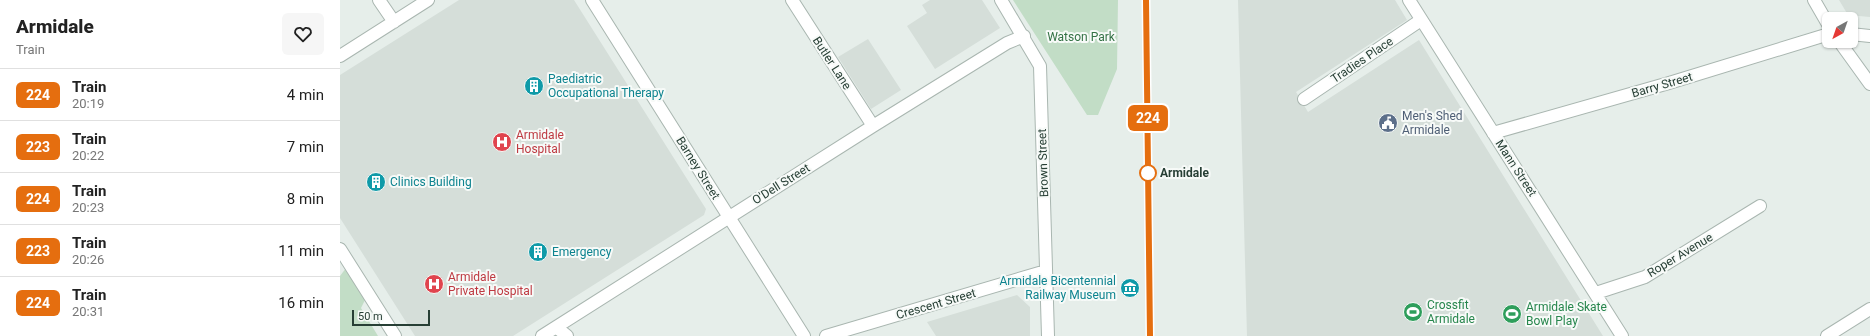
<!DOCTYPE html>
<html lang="en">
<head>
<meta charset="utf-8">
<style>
	body { margin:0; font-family:Roboto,sans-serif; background:#f6f6f6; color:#222; height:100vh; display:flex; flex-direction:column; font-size:15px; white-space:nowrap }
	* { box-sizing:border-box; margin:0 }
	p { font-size:13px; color:#767676 }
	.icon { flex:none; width:22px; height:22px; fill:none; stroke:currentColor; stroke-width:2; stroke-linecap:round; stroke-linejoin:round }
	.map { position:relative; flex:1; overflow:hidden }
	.side { display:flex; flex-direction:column; background:#fff; width:340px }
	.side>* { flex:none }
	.badge { padding:0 8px; border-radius:6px; font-size:14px; line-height:26px }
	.needle { width:26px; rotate:220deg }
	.buttons { position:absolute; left:1482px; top:12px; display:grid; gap:8px }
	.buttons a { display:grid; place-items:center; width:36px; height:36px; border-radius:6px; background:#fff; box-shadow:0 1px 3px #0004; font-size:20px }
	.scale { position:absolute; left:12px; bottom:10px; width:78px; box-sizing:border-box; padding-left:4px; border:2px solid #273f35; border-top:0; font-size:11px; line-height:14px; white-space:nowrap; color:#273f35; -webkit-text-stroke:3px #f7faf8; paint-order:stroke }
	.map>.badge { position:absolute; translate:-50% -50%; box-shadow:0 0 0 2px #fff }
	.round { display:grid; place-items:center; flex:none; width:42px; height:42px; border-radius:6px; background:#f6f6f6 }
	.overview { display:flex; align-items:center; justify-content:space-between; height:68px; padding:0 16px }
	h1 { font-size:19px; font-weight:800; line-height:30px }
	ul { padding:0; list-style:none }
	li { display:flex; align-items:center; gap:12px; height:52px; padding:0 16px; border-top:1px solid #e0e0e0 }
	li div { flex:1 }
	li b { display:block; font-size:15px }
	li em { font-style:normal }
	li .badge { min-width:44px; font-weight:700; text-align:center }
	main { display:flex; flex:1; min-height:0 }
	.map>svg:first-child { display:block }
	.built { fill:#d5ded9 }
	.green { fill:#c2ddc6 }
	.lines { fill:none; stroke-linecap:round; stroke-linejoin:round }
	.minor-casing { stroke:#a9b6b0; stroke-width:14 }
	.tertiary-casing { stroke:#a9b6b0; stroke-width:14 }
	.minor { stroke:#fff; stroke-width:12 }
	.tertiary { stroke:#fff; stroke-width:12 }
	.rail-casing { stroke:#627a70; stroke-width:4.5 }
	.rail { stroke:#f7faf8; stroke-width:3; stroke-dasharray:9; stroke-linecap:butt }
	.line-casing { stroke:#fff; stroke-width:9 }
	.line { stroke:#e56e0f; stroke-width:6 }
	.stop-dot { fill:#fff; stroke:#e56e0f; stroke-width:2 }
	.labels { text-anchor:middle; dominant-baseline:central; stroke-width:4; stroke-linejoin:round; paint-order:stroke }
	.park-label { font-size:12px; fill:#347245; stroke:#f7faf8 }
	.street-label { font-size:12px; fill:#273f35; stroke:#f7faf8 }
	.culture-label { font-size:12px; fill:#0d838f; stroke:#f7faf8; text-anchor:start }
	.service-label { font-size:12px; fill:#4e5e75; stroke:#f7faf8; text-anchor:start }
	.health-label { font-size:12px; fill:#be3a42; stroke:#f7faf8; text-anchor:start }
	.stop-label { font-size:12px; font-weight:bold; fill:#273f35; stroke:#f7faf8; text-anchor:start }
	.leisure-label { font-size:12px; fill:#27864d; stroke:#f7faf8; text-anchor:start }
</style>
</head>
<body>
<main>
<section class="side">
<div class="overview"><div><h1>Armidale</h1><p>Train</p></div><a class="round"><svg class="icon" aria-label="heart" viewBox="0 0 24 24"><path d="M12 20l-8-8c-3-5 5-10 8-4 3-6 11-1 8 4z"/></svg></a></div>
<ul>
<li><span class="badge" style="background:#e56e0f;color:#fff">224</span><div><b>Train</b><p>20:19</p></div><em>4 min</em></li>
<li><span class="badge" style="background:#e56e0f;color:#fff">223</span><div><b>Train</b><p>20:22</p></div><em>7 min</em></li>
<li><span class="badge" style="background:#e56e0f;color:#fff">224</span><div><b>Train</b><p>20:23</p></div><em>8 min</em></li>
<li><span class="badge" style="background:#e56e0f;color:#fff">223</span><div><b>Train</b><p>20:26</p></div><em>11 min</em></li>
<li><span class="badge" style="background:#e56e0f;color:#fff">224</span><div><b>Train</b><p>20:31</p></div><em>16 min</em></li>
</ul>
</section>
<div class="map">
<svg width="1530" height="336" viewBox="0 0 1530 336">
	<rect width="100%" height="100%" fill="#e6eeea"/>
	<path class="built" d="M119,0H234L366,209L364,215L173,336H75L0,218V75Z
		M590,0H642L660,28L595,69L567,26L587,13L582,5Z
		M898,0H1055L1067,20L956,92L968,112L1079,40L1263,336H907Z
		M1499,0H1530V17L1508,15Z
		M528,39L561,90L531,109L498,57Z
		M677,295L690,307V336H596L587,322Z"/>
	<path class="green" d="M673,0H778L777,69L758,115H747Z
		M6,268L25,300L21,308L38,336H0V276Z"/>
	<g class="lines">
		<defs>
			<path id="minor" d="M39,0L54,22
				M452,0L533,126
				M661,0L700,66L708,336
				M1069,0L1282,336
				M1474,0L1489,26
				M1511,34L1530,36
				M1499,41L1530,84
				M0,56L88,0
				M964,99L1081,20
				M1153,133L1329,83L1489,34
				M0,249L55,336
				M1256,293L1305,277L1420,206
				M216,327L227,336
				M202,336L533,126L667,43L684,36
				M486,336L706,271"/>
			<path id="tertiary" d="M252,0L464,336
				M1487,336L1530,309"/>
		</defs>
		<use href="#minor" class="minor-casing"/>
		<use href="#tertiary" class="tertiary-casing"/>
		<use href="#minor" class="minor"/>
		<use href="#tertiary" class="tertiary"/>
		<defs>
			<path id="rail" d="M806,0L810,336"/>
		</defs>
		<use href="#rail" class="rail-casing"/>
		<use href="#rail" class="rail"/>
	</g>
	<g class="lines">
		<defs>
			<path id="line" d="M806,0L810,336"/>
		</defs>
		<use href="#line" class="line-casing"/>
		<use href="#line" class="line"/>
	</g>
	<defs>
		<symbol id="building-disc" viewBox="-11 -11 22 22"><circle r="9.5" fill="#0f9aa8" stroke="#f7faf8"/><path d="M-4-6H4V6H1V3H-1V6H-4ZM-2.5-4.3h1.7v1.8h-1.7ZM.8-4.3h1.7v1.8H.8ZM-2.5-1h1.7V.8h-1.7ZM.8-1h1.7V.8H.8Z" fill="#fff"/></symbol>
		<symbol id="civic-disc" viewBox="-11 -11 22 22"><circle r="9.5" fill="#5c6f8a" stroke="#f7faf8"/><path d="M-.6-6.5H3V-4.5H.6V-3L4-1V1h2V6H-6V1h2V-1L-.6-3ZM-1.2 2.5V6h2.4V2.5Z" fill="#fff"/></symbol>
		<symbol id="hospital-disc" viewBox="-11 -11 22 22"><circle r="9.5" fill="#e0444e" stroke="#f7faf8"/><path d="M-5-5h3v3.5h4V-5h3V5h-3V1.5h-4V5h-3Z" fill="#fff"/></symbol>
		<symbol id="museum-disc" viewBox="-11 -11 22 22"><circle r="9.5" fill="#0f9aa8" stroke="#f7faf8"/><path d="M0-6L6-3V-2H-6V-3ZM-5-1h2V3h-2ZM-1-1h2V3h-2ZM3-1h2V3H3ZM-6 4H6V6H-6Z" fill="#fff"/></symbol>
		<symbol id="stadium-disc" viewBox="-11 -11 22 22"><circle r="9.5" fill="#2e9e5b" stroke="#f7faf8"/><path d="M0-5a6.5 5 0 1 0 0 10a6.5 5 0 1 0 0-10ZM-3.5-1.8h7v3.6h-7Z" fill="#fff"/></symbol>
	</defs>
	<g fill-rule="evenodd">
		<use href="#building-disc" x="183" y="75" width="22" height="22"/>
		<use href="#civic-disc" x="1037" y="112" width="22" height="22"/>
		<use href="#hospital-disc" x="151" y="131" width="22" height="22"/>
		<use href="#building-disc" x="25" y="171" width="22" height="22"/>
		<use href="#building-disc" x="187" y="241" width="22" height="22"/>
		<use href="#hospital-disc" x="83" y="273" width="22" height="22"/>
		<use href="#museum-disc" x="779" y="277" width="22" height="22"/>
		<use href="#stadium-disc" x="1062" y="301" width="22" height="22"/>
		<use href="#stadium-disc" x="1161" y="303" width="22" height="22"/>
	</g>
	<circle class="stop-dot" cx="808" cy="173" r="8"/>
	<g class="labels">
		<g class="park-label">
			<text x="741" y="37">Watson Park</text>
		</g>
		<g class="street-label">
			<text transform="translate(1022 60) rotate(-34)">Tradies Place</text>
			<text transform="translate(492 63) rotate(57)">Butler Lane</text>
			<text transform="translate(1322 85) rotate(-16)">Barry Street</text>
			<text transform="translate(703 163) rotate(-92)">Brown Street</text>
			<text transform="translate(358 168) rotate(58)">Barney Street</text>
			<text transform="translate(1176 168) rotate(57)">Mann Street</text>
			<text transform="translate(441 184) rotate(-32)">O'Dell Street</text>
			<text transform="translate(1340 255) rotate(-31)">Roper Avenue</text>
			<text transform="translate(596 304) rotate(-16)">Crescent Street</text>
		</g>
		<g class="culture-label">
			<text x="208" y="79">Paediatric<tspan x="208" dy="14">Occupational Therapy</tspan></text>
			<text x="50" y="182">Clinics Building</text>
			<text x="212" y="252">Emergency</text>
			<text x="776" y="281" text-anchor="end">Armidale Bicentennial<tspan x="776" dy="14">Railway Museum</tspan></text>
		</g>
		<g class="service-label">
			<text x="1062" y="116">Men's Shed<tspan x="1062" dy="14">Armidale</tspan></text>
		</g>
		<g class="health-label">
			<text x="176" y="135">Armidale<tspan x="176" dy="14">Hospital</tspan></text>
			<text x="108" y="277">Armidale<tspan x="108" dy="14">Private Hospital</tspan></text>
		</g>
		<g class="stop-label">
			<text x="820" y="173">Armidale</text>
		</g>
		<g class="leisure-label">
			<text x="1087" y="305">Crossfit<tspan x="1087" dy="14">Armidale</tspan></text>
			<text x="1186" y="307">Armidale Skate<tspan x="1186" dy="14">Bowl Play</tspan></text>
		</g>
	</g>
</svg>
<div class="buttons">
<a><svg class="needle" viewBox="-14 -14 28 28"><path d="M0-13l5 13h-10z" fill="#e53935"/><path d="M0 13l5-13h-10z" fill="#767676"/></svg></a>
</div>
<div class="scale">50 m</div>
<b class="badge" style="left:808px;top:118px;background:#e56e0f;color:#fff">224</b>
</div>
</main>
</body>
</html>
